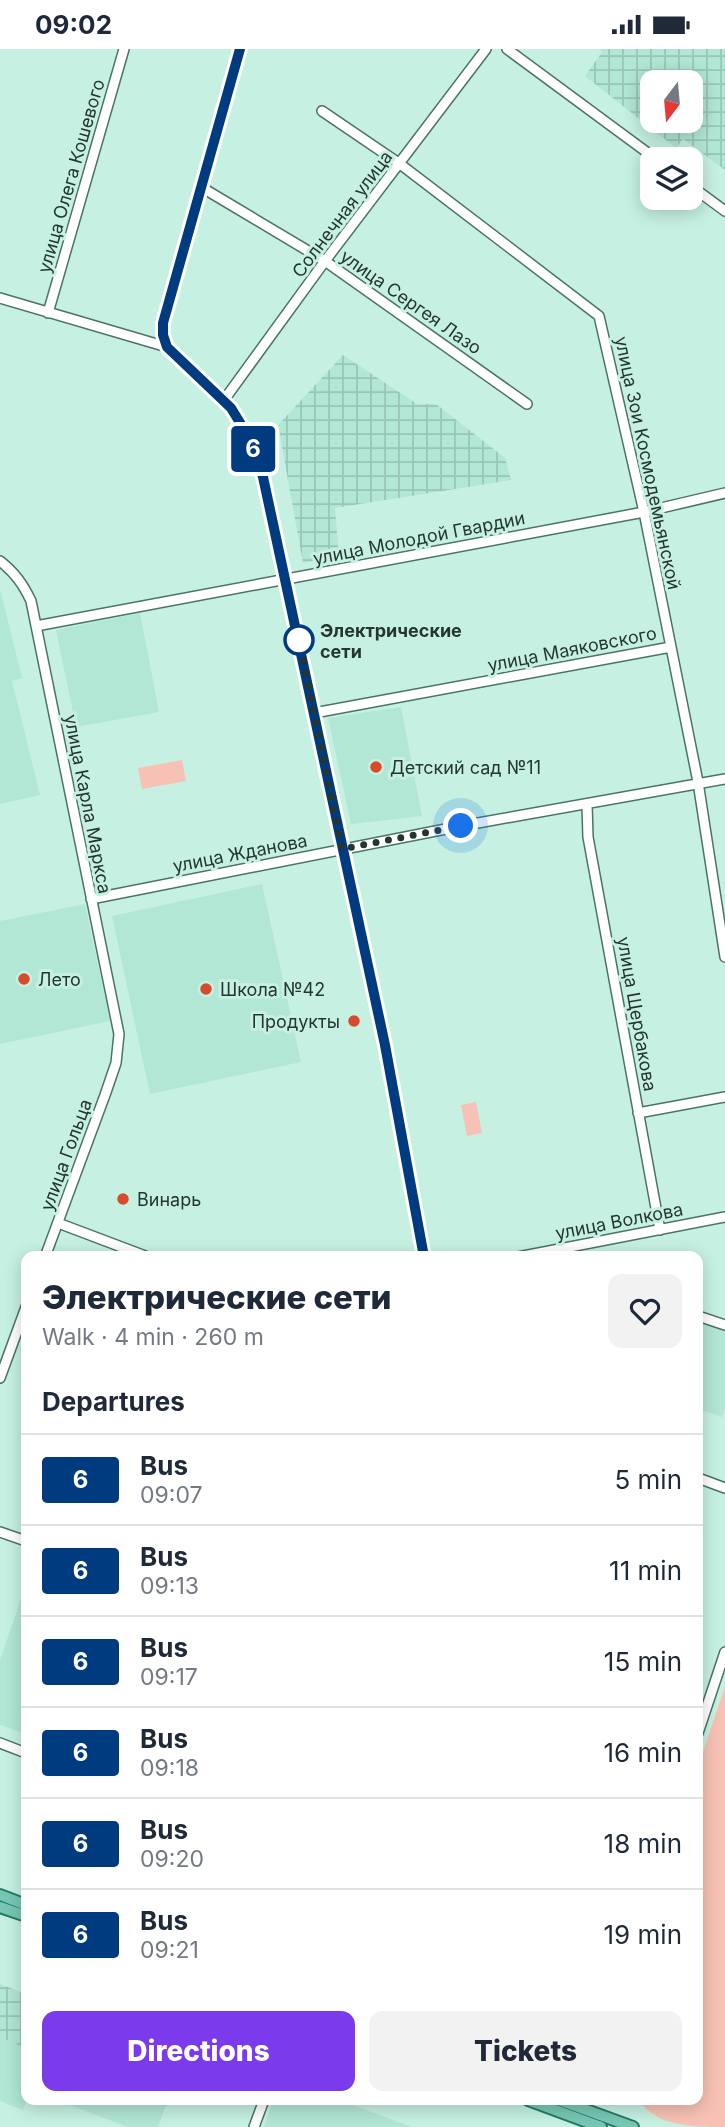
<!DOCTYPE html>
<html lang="en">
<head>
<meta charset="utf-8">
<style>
	body { margin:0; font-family:Inter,sans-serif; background:#f2f2f3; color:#1f2937; height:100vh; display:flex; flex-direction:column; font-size:26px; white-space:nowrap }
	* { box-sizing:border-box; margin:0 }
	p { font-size:23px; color:#747a83 }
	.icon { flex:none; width:38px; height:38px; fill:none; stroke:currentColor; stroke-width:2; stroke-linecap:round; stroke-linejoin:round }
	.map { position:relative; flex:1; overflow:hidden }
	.drawer { position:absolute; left:21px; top:1202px; width:682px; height:854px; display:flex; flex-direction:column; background:#fff; border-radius:14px; box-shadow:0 4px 18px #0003 }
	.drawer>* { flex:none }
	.badge { padding:0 14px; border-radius:5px; font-size:24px; line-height:46px }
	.needle { width:46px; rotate:196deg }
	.fabs { position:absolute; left:640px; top:21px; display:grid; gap:14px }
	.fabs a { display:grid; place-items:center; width:63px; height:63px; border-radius:14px; background:#fff; box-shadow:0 4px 18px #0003; font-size:35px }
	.you { position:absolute; width:35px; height:35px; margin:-18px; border:5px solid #fff; border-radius:50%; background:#1a73e8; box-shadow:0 0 0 10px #1a73e833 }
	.map>.badge { position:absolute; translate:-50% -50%; box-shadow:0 0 0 4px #fff }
	h2 { padding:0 21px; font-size:26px; line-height:63px }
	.round { display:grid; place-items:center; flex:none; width:74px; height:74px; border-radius:14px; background:#f2f2f3 }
	.headline { display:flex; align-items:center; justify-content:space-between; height:119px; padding:0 21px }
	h1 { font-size:33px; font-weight:800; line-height:52px }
	.action { display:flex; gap:14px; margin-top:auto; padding:14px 21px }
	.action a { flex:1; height:80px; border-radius:14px; background:#7c3aed; color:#fff; font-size:28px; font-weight:800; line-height:80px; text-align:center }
	.action a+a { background:#f2f2f3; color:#1f2937 }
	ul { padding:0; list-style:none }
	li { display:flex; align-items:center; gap:21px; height:91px; padding:0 21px; border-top:2px solid #e0e1e3 }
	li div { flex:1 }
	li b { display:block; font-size:26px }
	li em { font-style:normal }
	li .badge { min-width:77px; font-weight:700; text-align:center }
	.status { display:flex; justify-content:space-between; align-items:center; height:49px; padding:0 35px; background:#fff; direction:ltr }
	.status svg { height:19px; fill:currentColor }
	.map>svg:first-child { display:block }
	.built { fill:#b2e6d5 }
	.industrial { fill:url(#industrial-grid); fill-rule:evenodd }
	.park { fill:#f7c2b5 }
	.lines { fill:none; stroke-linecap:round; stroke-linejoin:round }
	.minor-casing { stroke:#4b7366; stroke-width:12 }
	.major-casing { stroke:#207c66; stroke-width:14 }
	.minor { stroke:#fff; stroke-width:9 }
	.major { stroke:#78c7b5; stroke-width:10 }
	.line-casing { stroke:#fff; stroke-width:16 }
	.line { stroke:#003b80; stroke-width:10 }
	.walk { stroke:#253630; stroke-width:7; stroke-dasharray:0 12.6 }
	.stop-dot { fill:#fff; stroke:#003b80; stroke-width:3.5 }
	.poi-dot { fill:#d54b2c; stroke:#c6f1e2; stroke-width:2.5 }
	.labels { text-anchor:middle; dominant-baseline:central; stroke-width:6; stroke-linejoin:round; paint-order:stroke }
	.street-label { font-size:18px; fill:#253630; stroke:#c6f1e2 }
	.stop-label { font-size:18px; font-weight:bold; fill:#253630; stroke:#c6f1e2; text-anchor:start }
	.poi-label { font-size:18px; fill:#253630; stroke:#c6f1e2; text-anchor:start }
</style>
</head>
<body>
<div class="status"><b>09:02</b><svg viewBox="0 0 49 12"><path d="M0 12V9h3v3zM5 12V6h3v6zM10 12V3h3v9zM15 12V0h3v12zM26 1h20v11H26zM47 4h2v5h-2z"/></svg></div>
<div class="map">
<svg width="725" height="2078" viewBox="0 0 725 2078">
	<defs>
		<pattern id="industrial-grid" width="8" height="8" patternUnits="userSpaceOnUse" patternTransform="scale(1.75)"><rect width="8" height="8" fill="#b2e6d5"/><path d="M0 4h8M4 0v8" fill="none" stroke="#99c6b7"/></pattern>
	</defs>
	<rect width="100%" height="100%" fill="#c6f1e2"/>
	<path class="built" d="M0,540L22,629L12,632L40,746L0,755Z
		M140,564L159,663L76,678L56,581Z
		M401,658L422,767L351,775L328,669Z
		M262,835L301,1013L150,1045L112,867Z
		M85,855L110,972L0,995V872Z
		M698,1272L725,1281V1359L722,1368L698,1360Z
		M21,1550L26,1552V1685L0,1676V1611Z
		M0,1988L26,1999L27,2051L23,2061L0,2052Z
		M56,2051H168L158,2078H128Z
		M273,2051H339L412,2078H264Z"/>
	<path class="industrial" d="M600,0H725V121L683,90L676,99L585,27L602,3ZM653,33H691V72H653Z
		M343,306L417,355H436L505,409L511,431L335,459L339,508L303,514L278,376Z
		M0,1935L26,1945V1999L0,1988Z"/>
	<path class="park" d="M182,711L186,732L142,740L138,719Z
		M476,1053L482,1084L467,1087L461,1056Z
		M725,1637V2078C695,2078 656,2078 639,2051H698V1718Z"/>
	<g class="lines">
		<defs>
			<path id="minor" d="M507,0L656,110
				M322,62L400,115L599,267L644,463L698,733L725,908
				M691,137L725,162
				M201,138L325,212L527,355
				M0,249L167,298L224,351L239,371L249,390L263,428L299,589L385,996L424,1208
				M48,264L124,0
				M167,298L163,286V274L240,0
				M224,351L325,212L486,0
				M0,512C15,524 23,535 31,552L119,985L116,1014L105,1046L45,1208
				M36,577L644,463L725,444
				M314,664L671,598
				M587,755L588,788L660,1181
				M91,850L461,777L725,730
				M638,1064L725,1048
				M58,1174L148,1208
				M518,1208L725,1168
				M698,1267L725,1276
				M0,1329L26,1258
				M698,1429L725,1439
				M0,1483L26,1492
				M698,1684L725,1603
				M0,1694L26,1704
				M254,2078L264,2051"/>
			<path id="major" d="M0,1846L26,1856
				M0,1858L26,1867
				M528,2051L601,2078
				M559,2051L633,2078"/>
		</defs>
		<use href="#minor" class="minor-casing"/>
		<use href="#major" class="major-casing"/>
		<use href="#minor" class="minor"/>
		<use href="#major" class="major"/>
	</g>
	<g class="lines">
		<defs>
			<path id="line" d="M240,0L163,274V286L167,298L231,359L250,390L263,428L385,996L424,1208"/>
		</defs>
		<use href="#line" class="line-casing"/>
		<use href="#line" class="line"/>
		<path class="walk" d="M299,591V589L342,800L461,777"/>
	</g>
	<circle class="stop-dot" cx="299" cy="591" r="14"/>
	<g class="poi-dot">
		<circle cx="376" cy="718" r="7"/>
		<circle cx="24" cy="930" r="7"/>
		<circle cx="206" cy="940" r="7"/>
		<circle cx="354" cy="972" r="7"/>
		<circle cx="123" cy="1150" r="7"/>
	</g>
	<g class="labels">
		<g class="street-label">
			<text transform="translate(71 127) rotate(-74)">улица Олега Кошевого</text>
			<text transform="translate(342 165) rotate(-53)">Солнечная улица</text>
			<text transform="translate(411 253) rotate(35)">улица Сергея Лазо</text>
			<text transform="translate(648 414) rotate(78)">улица Зои Космодемьянской</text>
			<text transform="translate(419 489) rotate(-11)">улица Молодой Гвардии</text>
			<text transform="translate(572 600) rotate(-11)">улица Маяковского</text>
			<text transform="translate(88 755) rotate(79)">улица Карла Маркса</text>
			<text transform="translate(240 804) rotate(-11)">улица Жданова</text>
			<text transform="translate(637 965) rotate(80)">улица Щербакова</text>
			<text transform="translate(66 1106) rotate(-70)">улица Гольца</text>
			<text transform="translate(619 1172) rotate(-11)">улица Волкова</text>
		</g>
		<g class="stop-label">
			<text x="320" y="581">Электрические<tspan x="320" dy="21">сети</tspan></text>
		</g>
		<g class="poi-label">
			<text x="390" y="718">Детский сад №11</text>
			<text x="38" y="930">Лето</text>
			<text x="220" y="940">Школа №42</text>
			<text x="340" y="972" text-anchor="end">Продукты</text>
			<text x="137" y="1150">Винарь</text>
		</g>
	</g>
</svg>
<div class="fabs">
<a><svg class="needle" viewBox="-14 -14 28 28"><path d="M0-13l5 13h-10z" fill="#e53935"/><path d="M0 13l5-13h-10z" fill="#747a83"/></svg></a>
<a><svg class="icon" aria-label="layers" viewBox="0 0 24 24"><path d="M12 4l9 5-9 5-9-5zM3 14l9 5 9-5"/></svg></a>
</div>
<div class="you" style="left:461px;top:777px"></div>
<b class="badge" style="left:253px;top:400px;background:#003b80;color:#fff">6</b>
<section class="drawer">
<div class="headline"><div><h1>Электрические сети</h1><p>Walk · 4 min · 260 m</p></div><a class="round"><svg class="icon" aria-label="heart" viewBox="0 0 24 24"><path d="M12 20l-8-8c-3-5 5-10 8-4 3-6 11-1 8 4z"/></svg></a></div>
<h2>Departures</h2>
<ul>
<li><span class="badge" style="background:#003b80;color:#fff">6</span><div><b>Bus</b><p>09:07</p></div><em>5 min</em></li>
<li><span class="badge" style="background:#003b80;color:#fff">6</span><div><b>Bus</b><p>09:13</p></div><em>11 min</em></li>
<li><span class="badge" style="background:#003b80;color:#fff">6</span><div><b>Bus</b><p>09:17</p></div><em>15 min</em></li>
<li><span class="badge" style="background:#003b80;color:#fff">6</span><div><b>Bus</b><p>09:18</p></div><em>16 min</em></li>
<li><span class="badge" style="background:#003b80;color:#fff">6</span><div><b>Bus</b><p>09:20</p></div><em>18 min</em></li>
<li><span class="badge" style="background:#003b80;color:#fff">6</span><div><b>Bus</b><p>09:21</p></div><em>19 min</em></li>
</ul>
<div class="action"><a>Directions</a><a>Tickets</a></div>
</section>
</div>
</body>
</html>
